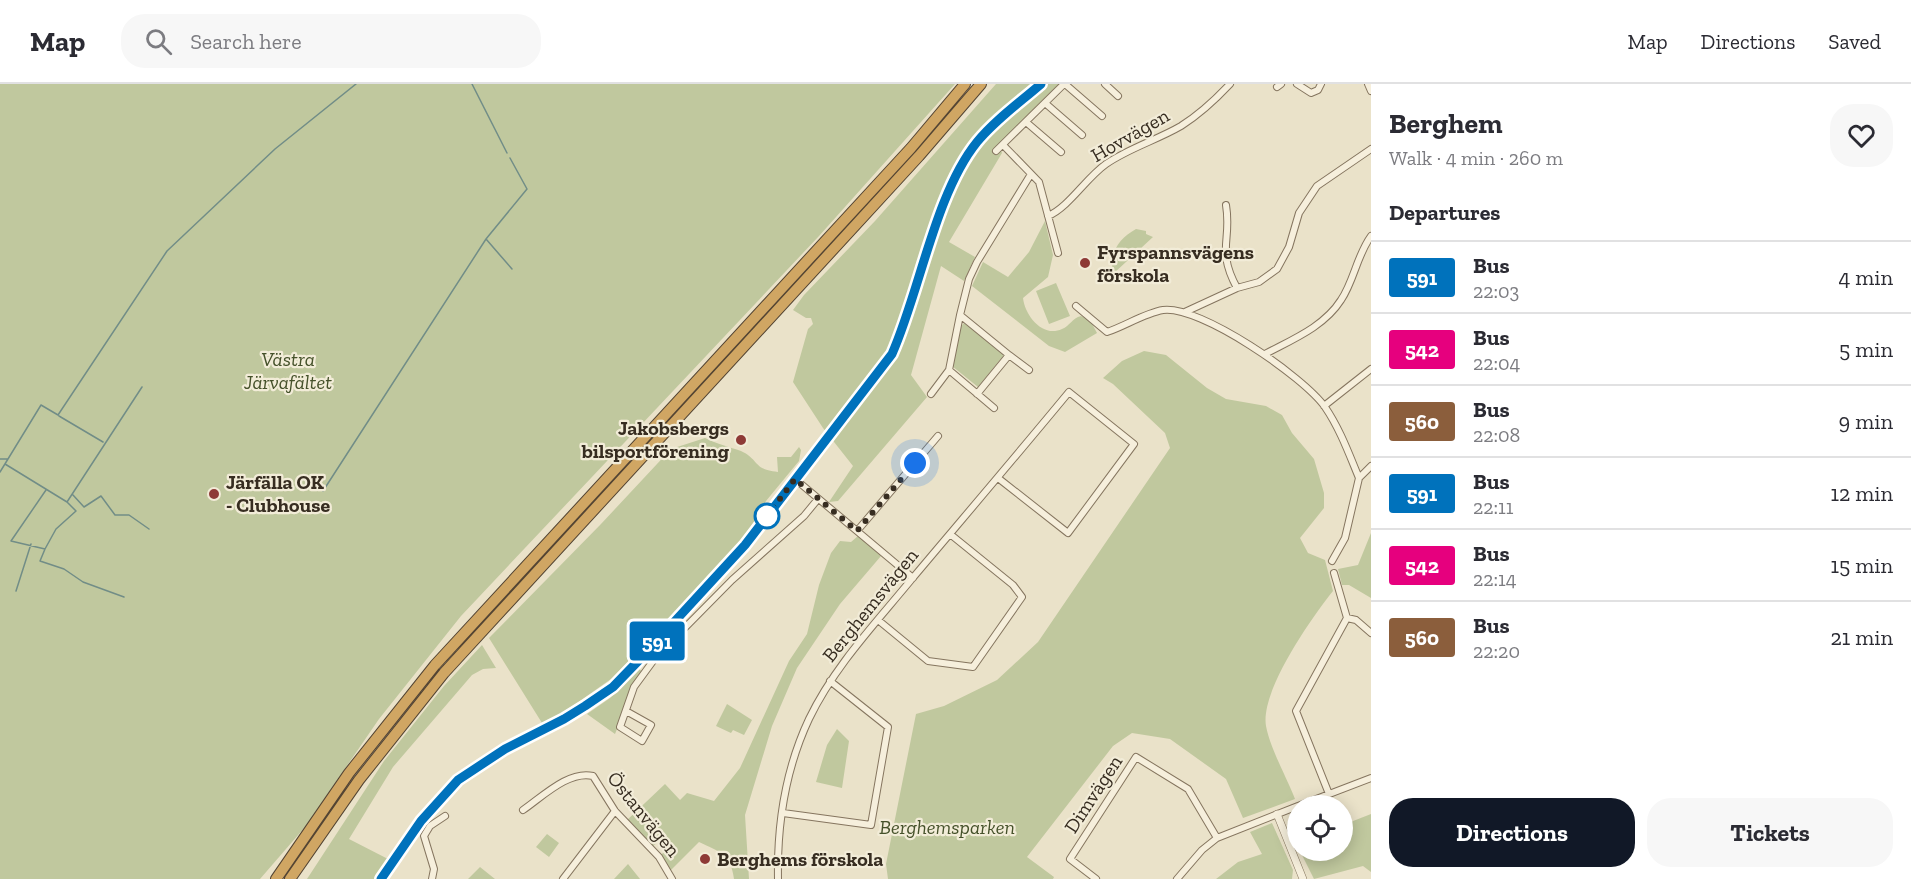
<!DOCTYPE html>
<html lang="en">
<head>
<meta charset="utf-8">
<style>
	body { margin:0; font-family:"Zilla Slab",serif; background:#f7f7f7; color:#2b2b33; height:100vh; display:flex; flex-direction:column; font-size:22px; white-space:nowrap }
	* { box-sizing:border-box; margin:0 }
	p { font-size:20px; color:#7c7c81 }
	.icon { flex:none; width:33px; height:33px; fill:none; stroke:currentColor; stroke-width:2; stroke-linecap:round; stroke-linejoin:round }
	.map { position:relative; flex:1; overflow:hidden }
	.panel { display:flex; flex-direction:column; background:#fff; width:540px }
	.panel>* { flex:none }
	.badge { padding:0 12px; border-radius:4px; font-size:21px; line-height:39px }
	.tools { position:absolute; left:1287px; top:711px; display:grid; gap:12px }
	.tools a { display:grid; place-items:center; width:66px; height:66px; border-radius:50%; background:#fff; box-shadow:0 3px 15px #0003; font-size:30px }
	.you { position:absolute; width:30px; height:30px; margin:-15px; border:4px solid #fff; border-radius:50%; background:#1a73e8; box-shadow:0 0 0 9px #1a73e833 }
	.map>.badge { position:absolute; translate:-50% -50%; box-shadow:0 0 0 3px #fff }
	h2 { padding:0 18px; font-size:22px; line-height:54px }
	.round { display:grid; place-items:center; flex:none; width:63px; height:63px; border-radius:24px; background:#f7f7f7 }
	.headline { display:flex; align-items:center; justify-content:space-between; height:102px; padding:0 18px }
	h1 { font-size:28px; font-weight:700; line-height:45px }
	.button { display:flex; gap:12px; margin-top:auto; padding:12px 18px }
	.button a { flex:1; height:69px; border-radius:24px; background:#111827; color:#fff; font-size:24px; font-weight:700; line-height:69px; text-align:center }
	.button a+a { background:#f7f7f7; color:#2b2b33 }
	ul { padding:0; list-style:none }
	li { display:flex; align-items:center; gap:18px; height:72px; padding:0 18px; border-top:2px solid #e1e1e2 }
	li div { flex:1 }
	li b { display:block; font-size:22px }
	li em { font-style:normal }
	li .badge { min-width:66px; font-weight:700; text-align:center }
	header { display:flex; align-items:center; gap:36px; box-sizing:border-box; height:84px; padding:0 30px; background:#fff; border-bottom:2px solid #e1e1e2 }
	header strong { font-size:28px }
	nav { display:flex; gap:33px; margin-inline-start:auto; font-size:21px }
	.search { width:420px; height:54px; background:#f7f7f7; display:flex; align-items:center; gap:15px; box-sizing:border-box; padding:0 21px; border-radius:24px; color:#7c7c81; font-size:22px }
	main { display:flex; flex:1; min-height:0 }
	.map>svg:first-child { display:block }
	.green { fill:#c0c89e }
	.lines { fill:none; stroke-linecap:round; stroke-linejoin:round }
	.stream { stroke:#718d87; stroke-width:1.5 }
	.minor-casing { stroke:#85755f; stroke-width:8 }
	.tertiary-casing { stroke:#85755f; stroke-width:8 }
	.motorway-casing { stroke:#534433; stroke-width:12 }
	.minor { stroke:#f6efdc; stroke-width:6 }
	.tertiary { stroke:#f6efdc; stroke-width:7 }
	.motorway { stroke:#d0a663; stroke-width:10 }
	.line-casing { stroke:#fff; stroke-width:14 }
	.line { stroke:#0072bc; stroke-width:9 }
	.walk { stroke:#372d21; stroke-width:6; stroke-dasharray:0 10.8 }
	.poi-dot { fill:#8e3a36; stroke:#f2ecd8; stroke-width:2 }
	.stop-dot { fill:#fff; stroke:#0072bc; stroke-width:3 }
	.labels { text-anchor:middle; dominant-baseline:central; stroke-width:4.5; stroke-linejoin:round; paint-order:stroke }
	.street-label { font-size:20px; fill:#372d21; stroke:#f2ecd8 }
	.poi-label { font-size:20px; font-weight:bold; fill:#372d21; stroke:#f2ecd8; text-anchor:start }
	.park-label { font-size:20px; font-style:italic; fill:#45512a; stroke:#f2ecd8 }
</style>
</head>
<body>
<header>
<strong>Map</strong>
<div class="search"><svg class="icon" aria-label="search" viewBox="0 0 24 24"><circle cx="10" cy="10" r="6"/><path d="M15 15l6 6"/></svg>Search here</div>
<nav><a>Map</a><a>Directions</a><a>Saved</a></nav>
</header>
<main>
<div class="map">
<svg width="1371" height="795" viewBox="0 0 1371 795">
	<rect width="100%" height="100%" fill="#eae2c9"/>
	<path class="green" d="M0,0H955L819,152L461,532L379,635L305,743L260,795H0Z
		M996,0H1059L999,61L1002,69L949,158L975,173L964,197L941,182L911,291L927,313L838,417L829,418L853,382L823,344L793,298L808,245L813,240L811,234H806L793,226L804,211L875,137Z
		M1045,137L1053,171L1048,193L1023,214C1025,232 1043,254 1062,245C1070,242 1072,234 1081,232L1090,236L1097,249L1065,268L1049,262L972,202L983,178L1008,193L1029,168Z
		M1136,145L1146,147V150L1153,153L1113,190C1109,169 1118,155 1136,145Z
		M1056,199L1070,232L1049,240L1036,207Z
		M964,239L1004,271L978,303L952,282L960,244Z
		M1144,267L1166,271L1207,304L1226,315L1266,322L1282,331L1292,349L1314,375L1324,409V424L1300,454L1308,469L1325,476L1333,507C1312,533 1260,607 1266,642C1270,664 1287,694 1295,715L1243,734L1226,695L1170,655L1132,649L1113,662L1027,773L1054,793L1053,795H888L886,780L916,630L944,622L997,596L1038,558L1170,364L1165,349L1113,300L1103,294L1122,277Z
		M705,354C717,360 730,363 741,367C759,375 753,386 778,388L777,373H791L799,363L801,366L799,377L766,417L742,458L702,503L611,595L560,631L542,639L489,554L601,440L671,365Z
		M1371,449V514L1349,501H1342L1338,485L1358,481Z
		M858,452L881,472L840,520L797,584L772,642L745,731L749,795H734C731,770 720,768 699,758L671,786L661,771L669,763L661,755L652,763L626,737L665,700L680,716L687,709L714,717L740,684L789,577L807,550L819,501L831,469L840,457L851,458Z
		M482,561L496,584L483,585L472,591L393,683L349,755L388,775L377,795H307L384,677L444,602Z
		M639,585L644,589L634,603L615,650L587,630L610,614Z
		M727,620L752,636L744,651L733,646L731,649L716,642Z
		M837,645L849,657L842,704L816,698L827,661Z
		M1297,728H1298L1297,760L1288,740L1290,730Z
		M1371,730V788L1363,782L1314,795L1300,767L1342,766L1343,741Z
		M1272,739L1293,786L1292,795H1216L1238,778L1262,770L1250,748Z
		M547,750L559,759L549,773L536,763Z
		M628,780L640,795H614Z
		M480,783L495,795H468Z"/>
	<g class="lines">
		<path class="stream" d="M472,0L507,69
			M510,74L527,105L486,155L512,185
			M59,332L103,358
			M0,375H8
			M5,380L67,418
			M0,388L41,321L58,331L167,167L275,65L356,0
			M46,406L11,457L45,465L40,477L64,485L83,498L124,513
			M323,407L486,155
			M73,411L84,423L101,412L115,431H129L149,445
			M45,465L56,445L76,427L67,418L142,303
			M16,507L31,460"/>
		<defs>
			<path id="minor" d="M1065,0L1102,32
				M1105,0L1118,12
				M1297,0L1311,9L1318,6L1321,0
				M1368,0L1371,7
				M1277,3L1281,0
				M1045,19L1082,51
				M1026,38L1061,68
				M1004,62L1039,98L1058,169
				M996,67L1064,0
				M1226,121C1232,157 1216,165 1237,204
				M1048,132C1069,123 1086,94 1106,80C1129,64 1157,56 1181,42C1200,30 1215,16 1230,0
				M1076,222L1107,248C1125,242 1145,229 1163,226C1200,221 1304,293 1325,323C1340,345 1349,370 1359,394
				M1185,228L1237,204L1259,198L1277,185L1289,163L1299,129L1317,102L1371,65
				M960,231L969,195L977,178L1031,90
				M1265,270C1291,256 1324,243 1341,216C1354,197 1357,171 1371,152
				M1009,271L1029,286
				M931,310L949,286
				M977,310L1009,271L960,231L949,286L994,324
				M1324,322L1371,285
				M795,395L913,494
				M857,447L938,352
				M1332,477L1345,454L1359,394L1371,382
				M1334,489L1347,534
				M878,536L928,577L973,583L1022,513L1013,501L950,450
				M626,627L651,641L642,657L620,643L634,603L656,573L732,496L804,432L818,415
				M1329,710L1296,627L1347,534L1356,536L1371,549
				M1298,722L1371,694
				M523,726C542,713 569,686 593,692L615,727L659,773L672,795
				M783,729L871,741L888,643L830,597
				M432,795L434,785L424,752L430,742L445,732
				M563,795L615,727
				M778,795C777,741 786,684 809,635C834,583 874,541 911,496C964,433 1017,371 1069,308L1134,360L1068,449L998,394
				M1096,795L1070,775L1136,673L1188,705L1217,754
				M1177,795L1202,766L1217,754L1298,722"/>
			<path id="tertiary" d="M1277,730L1303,795
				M381,795L421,737L458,696L505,665L564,635L585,622L613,603L642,573L745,461L892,270L907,237L948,109L962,81L989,45L1041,0"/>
			<path id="motorway" d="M276,795L349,689L435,581L911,64L965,0
				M290,795L359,696L444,589L919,72L981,0"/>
		</defs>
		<use href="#minor" class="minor-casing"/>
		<use href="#tertiary" class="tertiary-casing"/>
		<use href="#motorway" class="motorway-casing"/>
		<use href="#minor" class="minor"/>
		<use href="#tertiary" class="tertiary"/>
		<use href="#motorway" class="motorway"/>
	</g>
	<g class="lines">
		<defs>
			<path id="line" d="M381,795L421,737L458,696L505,665L564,635L585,622L613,603L642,573L745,461L892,270C920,207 935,110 977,58C995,36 1019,19 1041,0"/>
		</defs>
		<use href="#line" class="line-casing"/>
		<use href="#line" class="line"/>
		<path class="walk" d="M767,432L795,395L857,447L915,379"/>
	</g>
	<g class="poi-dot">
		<circle cx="1085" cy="179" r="6"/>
		<circle cx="741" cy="356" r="6"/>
		<circle cx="214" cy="410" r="6"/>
		<circle cx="705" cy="775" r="6"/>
	</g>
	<circle class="stop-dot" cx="767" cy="432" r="12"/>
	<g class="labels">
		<g class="street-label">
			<text transform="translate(1130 51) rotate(-30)">Hovvägen</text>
			<text transform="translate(870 521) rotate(-51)">Berghemsvägen</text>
			<text transform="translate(1093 710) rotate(-57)">Dimvägen</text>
			<text transform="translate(644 730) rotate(51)">Östanvägen</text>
		</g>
		<g class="poi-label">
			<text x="1097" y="168">Fyrspannsvägens<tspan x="1097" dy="23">förskola</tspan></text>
			<text x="729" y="344" text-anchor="end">Jakobsbergs<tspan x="729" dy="23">bilsportförening</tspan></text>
			<text x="226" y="398">Järfälla OK<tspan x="226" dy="23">- Clubhouse</tspan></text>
			<text x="717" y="775">Berghems förskola</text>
		</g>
		<g class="park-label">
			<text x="288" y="275">Västra<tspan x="288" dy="23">Järvafältet</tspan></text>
			<text x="947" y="743">Berghemsparken</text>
		</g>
	</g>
</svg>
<div class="tools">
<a><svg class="icon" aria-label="locate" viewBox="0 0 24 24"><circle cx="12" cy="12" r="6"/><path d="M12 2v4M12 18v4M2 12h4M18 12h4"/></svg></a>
</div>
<div class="you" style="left:915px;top:379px"></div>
<b class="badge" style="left:657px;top:557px;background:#0072bc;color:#fff">591</b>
</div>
<section class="panel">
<div class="headline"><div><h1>Berghem</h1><p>Walk · 4 min · 260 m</p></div><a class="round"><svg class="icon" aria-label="heart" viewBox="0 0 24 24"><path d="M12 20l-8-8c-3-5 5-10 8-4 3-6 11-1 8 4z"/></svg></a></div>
<h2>Departures</h2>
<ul>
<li><span class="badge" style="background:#0072bc;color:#fff">591</span><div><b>Bus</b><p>22:03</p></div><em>4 min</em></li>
<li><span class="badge" style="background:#e6007e;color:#fff">542</span><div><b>Bus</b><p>22:04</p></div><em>5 min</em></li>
<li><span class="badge" style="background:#8b5e3c;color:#fff">560</span><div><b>Bus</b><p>22:08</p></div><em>9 min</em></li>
<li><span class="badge" style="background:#0072bc;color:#fff">591</span><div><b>Bus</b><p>22:11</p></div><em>12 min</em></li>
<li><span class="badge" style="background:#e6007e;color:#fff">542</span><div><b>Bus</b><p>22:14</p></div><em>15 min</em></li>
<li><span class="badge" style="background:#8b5e3c;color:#fff">560</span><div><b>Bus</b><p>22:20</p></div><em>21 min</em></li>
</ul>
<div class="button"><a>Directions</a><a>Tickets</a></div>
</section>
</main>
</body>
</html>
